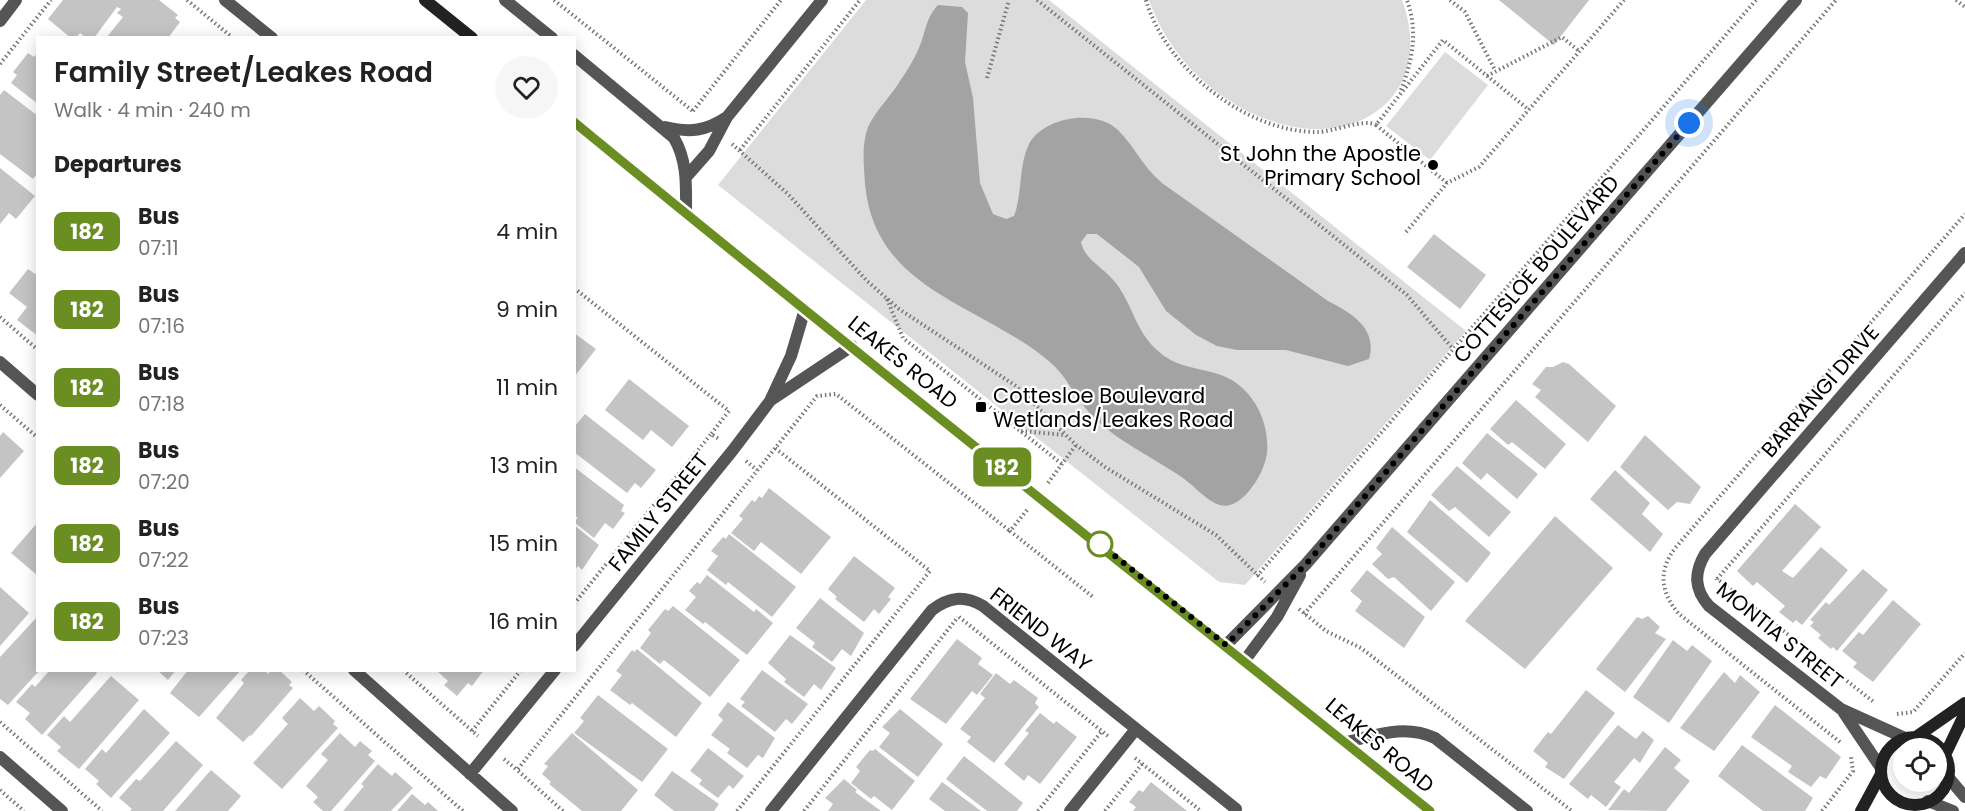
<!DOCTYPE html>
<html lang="en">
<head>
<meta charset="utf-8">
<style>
	body { margin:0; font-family:Poppins,sans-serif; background:#f6f6f6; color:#222; height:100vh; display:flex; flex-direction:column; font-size:22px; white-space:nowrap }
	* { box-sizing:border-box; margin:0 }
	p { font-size:20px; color:#767676 }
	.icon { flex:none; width:33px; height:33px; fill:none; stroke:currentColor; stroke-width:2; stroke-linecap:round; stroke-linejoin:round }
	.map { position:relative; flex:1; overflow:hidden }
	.details { position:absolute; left:36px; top:36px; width:540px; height:636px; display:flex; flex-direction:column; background:#fff; border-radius:0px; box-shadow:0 3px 15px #0003 }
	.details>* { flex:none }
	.badge { padding:0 12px; border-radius:9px; font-size:21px; line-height:39px }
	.buttons { position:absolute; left:1893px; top:738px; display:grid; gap:12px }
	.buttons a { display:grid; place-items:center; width:54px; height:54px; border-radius:50%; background:#fff; box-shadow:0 3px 15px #0003; font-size:30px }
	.you { position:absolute; width:30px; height:30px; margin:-15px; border:4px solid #fff; border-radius:50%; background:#1a73e8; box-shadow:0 0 0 9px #1a73e833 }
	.map>.badge { position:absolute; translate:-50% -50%; box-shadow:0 0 0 3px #fff }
	h2 { padding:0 18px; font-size:22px; line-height:54px }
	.round { display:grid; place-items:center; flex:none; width:63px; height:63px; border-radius:32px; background:#f6f6f6 }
	.overview { display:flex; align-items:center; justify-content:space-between; height:102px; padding:0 18px }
	h1 { font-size:28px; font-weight:600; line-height:45px }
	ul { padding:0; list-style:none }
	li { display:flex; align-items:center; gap:18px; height:78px; padding:0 18px }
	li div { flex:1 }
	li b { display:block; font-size:22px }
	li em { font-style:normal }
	li .badge { min-width:66px; font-weight:700; text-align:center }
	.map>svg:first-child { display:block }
	.green { fill:#dcdcdc }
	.water { fill:#a3a3a3 }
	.building { fill:#c4c4c4 }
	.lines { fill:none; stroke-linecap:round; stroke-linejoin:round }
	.path { stroke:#777; stroke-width:4; stroke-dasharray:1.5 3; stroke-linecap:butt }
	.street { stroke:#555; stroke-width:12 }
	.secondary { stroke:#222; stroke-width:12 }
	.line-casing { stroke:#fff; stroke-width:14 }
	.line { stroke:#6b8e23; stroke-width:9 }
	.walk { stroke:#000; stroke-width:6; stroke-dasharray:0 10.8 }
	.poi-dot { fill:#000; stroke:#fff; stroke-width:2 }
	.stop-dot { fill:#fff; stroke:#6b8e23; stroke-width:3 }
	.labels { text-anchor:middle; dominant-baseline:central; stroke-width:4.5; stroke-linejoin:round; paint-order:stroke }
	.poi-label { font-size:21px; fill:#000; stroke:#fff; text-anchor:end }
	.street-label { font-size:21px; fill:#000; stroke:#fff }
</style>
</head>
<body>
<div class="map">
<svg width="1965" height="811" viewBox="0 0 1965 811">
	<rect width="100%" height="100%" fill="#fff"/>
	<path class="green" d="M866,0H1049L1466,331L1245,585L1219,582L718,185Z
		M1149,0H1402C1434,85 1370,146 1285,125C1224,110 1169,60 1149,0Z
		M1445,52L1488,85L1430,160L1386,126Z"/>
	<path class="water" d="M938,5L962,7L968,13L965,62L973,98L980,183L993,214L1006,219L1014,216C1023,192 1018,167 1029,144C1043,117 1096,108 1118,130C1135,147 1142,166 1162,183L1328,301C1352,313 1378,329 1369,359L1348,366L1286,350H1237L1217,346L1196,335L1166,311L1139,267L1097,234H1087L1081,242C1084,259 1104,268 1115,282C1132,303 1136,332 1157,350C1176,368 1197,367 1221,375C1252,386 1270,421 1267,453C1265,467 1258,480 1249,491C1222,523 1206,495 1183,478C1175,472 1165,467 1156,461C1130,445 1102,430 1083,405C1072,391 1065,375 1051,363C981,303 875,292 865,184C864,165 861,143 869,125C877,109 891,96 900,81C907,71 914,59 919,48C926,32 925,19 938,5Z"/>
	<path class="building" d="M63,0H159L178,15L175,18L180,22L168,38H106L123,17L117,13L121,9L117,7L94,38H86L80,33L76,38H71L48,19Z
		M1499,0H1589L1554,45Z
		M38,52V104L11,83L17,75L13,72L28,53L34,57Z
		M4,90L38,116V173L33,179L0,154V95Z
		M0,168L35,196L16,219L9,213L0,224Z
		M1434,234L1486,275L1460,309L1407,267Z
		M28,269L38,276V336L17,320L27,307L9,293Z
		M574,333L596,349L574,377Z
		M1563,362L1569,364L1616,406L1588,442L1535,397L1541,390L1532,384L1546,367H1553Z
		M629,379L689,426L672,447L651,430L643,440L605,410Z
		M1516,400L1566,444L1545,469L1512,442L1508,445L1490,429Z
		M585,414L656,470L641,488L635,483L627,493L574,452V427Z
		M3,432L24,451L0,478V436Z
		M1487,433L1538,474L1517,499L1487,473L1481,480L1462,463Z
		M1645,435L1701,487L1690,504L1677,502L1668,510L1620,467Z
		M1457,466L1511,512L1489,537L1455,507L1449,511L1431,495Z
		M574,467L624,505L621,511L625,513L613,529L605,523L594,538L574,522L578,518L574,515Z
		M1615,470L1650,503L1642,514L1663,534L1650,552L1590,499Z
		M769,488L831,537L801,574L761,542L754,551L731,533L743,519L739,516L752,500L755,502L759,496L762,498Z
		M1430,500L1491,553L1467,583L1407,532Z
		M1795,504L1821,527L1782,571L1793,578L1821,547L1848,570L1802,625L1796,620L1793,623L1779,612L1785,606L1757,582L1753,586L1737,571Z
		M1555,516L1613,568L1525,669L1465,621Z
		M38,522V576L11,553Z
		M574,525L599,545L582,570L578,566L574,570Z
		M1392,527L1455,582L1431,611L1394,577L1388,579L1372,564L1382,554L1376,548Z
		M729,534L796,587L772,617L728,582L726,585L707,570L718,556L711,551L723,537L726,539Z
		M854,556L895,588L888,597L891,599L879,614L874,609L864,622L835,599L837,597L828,589Z
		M1863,569L1888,590L1837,651L1833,647L1831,649L1818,638L1821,635L1810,626L1814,622L1810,620L1826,602L1829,605Z
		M1367,570L1425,617L1404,648L1355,611L1362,601L1350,591Z
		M707,575L754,612L756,609L773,623L747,655L705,622L703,624L685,610L696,597L689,591L697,582L700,584Z
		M0,587L29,613L0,646Z
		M820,598L864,633L851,656L842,649L832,662L812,647L815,643L796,628Z
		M1893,600L1921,624L1873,682L1853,667L1857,663L1842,651L1859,632L1863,635Z
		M673,606L740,660L710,697L664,660L660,664L640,648L651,633L648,630L665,609L668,611Z
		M38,616V672L8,705L0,699V657Z
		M1648,616L1660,627L1655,633L1666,639L1625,692L1596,669L1637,617L1642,619Z
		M790,635L836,668L821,690L814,684L804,697L784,682L786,679L768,663Z
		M957,639L982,658L978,664L993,675L977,695L972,691L946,724L910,699Z
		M1673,640L1687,651L1692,645L1712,661L1669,723L1633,697Z
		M637,649L702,703L676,737L632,703L630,705L610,690L622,675L616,671L632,650L634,652Z
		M50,670H94L97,673L42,735L25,719L30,713L16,702L32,684L35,687Z
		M157,670H176L168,680Z
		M188,670H241L199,717L170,693Z
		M250,670H264L268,674L271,670H279L292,682L289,685L293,688L251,736L250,735L243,742L216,718L244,683L241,680Z
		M436,670H484L472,686L468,683L457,696L444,685L448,681Z
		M762,670L808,704L792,724L786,719L775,732L741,706L745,702L740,699Z
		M1724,672L1735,683L1740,675L1760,692L1714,751L1680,728Z
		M996,673L1010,684L1014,680L1038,698L1035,703L1039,707L994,763L967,742L971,737L960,729L985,698L980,694Z
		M111,676L139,700L79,769L57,751L61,747L47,735L64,716L70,722Z
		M1586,690L1615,713L1564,779L1545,767L1548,763L1533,751L1548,732L1551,734Z
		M598,695L668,749L642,782L574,733L584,721L580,718Z
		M300,698L314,711L319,706L335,721L333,724L338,728L282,789L253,763L288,724L282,718Z
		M728,702L775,738L763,758L758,755L747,768L727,753L730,749L711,735L723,720L718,715Z
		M1775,705L1841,757L1826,779L1820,776L1811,787L1788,772L1792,766L1751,737Z
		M144,709L170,733L111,798L96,784L99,781L85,769L102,749L106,753Z
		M900,709L943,744L918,777L879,747L890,733L882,727Z
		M1040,713L1054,724L1056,721L1077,737L1040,784L1028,775L1024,781L1004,764L1029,733L1025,731Z
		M1618,725L1636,739L1643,731L1654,740L1640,763L1634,758L1614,782L1621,787L1606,807L1591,795L1588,799L1569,784Z
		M340,733L355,747L360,741L372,751L368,755L375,761L331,811H323L313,802L318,797L306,786L328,760L321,754Z
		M572,733L638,790L621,811H582L549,784L551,782L542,774L548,766L544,764Z
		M176,741L203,765L163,811H130L132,809L119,798L136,779L140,781Z
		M1742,745L1813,798L1805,811H1763L1718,776Z
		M1665,747L1681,760L1674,768L1690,781L1666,811L1608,810L1624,789L1629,793Z
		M708,748L744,776L733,789L729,785L718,798L699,784L702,780L690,771Z
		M875,749L915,781L892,810L874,796L871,799L851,783L860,771L856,767L870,750L873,751Z
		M964,756L1023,803L1017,811H987L946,779Z
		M378,764L392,776L395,772L413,788L391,811H343L364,786L361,784Z
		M211,770L241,796L228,811H175Z
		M672,771L719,804L714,811H674L654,795Z
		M844,779L857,790L855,792L881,811H828L833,804L825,798Z
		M942,782L981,811H945L929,799Z
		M1151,782L1187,811H1133L1136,807L1129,802L1139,790L1143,792Z
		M412,794L425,805L428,802L438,811H397Z"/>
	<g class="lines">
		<path class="path" d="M187,0L233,38
			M554,0L694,112
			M1037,0L1407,295L1453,349
			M1146,0C1165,68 1247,133 1318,132C1333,132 1364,118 1376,125
			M1450,0L1465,12L1495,70
			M1956,0L1965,7
			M0,64L51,0
			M1487,76L1562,37L1579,51
			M987,78L1009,0
			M1401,90C1413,59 1418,31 1407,0
			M693,111L781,0
			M732,144L788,194L867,281L899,309L1016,386L1076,445L1105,467L1216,535L1265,582
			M740,150L860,0
			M1447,183L1376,125L1443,40L1529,110
			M1406,232L1447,183L1479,167L1624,0
			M574,288L729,411L711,434
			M887,299L903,338L1062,464
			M0,317L38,350
			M0,405L38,438
			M1021,431L1065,435
			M746,461L757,470
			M1048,483L1076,445
			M1027,510L1010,531L1093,597
			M1257,576L1756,0
			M1716,578L1875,703
			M1717,579L1965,293
			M574,604L711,434L719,439
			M1299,609L1326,631L1361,648L1572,811
			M1304,614L1836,0
			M959,617L1108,736
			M303,670L463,811
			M403,670L478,736
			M1897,714L1913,712L1965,653
			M0,722L102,811
			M472,731L521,670
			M1840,742L1679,614C1660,592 1658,570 1676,547L1965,214
			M1135,758L1201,811
			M504,759L517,770
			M0,790L24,811
			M563,811L517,770L817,396L836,394L1010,531
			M737,811L930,571L775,448
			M804,811L958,617
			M1038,811L1102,731
			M1105,811L1142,764
			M1822,811L1853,771L1851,757"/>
		<path class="street" d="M225,0L272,38
			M505,0L552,38
			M0,21L16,0
			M574,55L674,138C688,162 686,187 686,215
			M665,127C690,133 706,131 727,117
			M687,176L709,151L727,117L822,0
			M0,362L38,395
			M771,400L852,346
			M1226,645L1306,564L1796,0
			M574,646L733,450L770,401L791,356L805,309
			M1245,660L1277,617L1300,575
			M354,670L512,811
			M1844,713L1881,768
			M1905,738L1841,709L1709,606C1694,589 1694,573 1705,554L1965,253
			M1347,742C1377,735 1405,724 1435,738L1527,811
			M0,757L62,811
			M470,774L555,670
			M1948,777L1965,797
			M1928,801L1953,811
			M771,811L932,610C949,597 964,595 983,606L1236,809
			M1070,811L1136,729"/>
		<path class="secondary" d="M425,0L472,38
			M574,122C857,356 1145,581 1430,811
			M1916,737L1965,703
			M1881 771a34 34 0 1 1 68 0a34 34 0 1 1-68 0Z
			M1945,755L1965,713
			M1861,811L1881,774"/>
	</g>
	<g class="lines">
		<defs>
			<path id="line" d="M574,122C857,355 1145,581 1430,811"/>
		</defs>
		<use href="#line" class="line-casing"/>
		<use href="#line" class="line"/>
		<path class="walk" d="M1100,544L1095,540L1226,645L1306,564L1689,123"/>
	</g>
	<g class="poi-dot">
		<circle cx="1433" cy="165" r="6"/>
		<rect x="975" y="401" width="12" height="12" rx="3"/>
	</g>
	<circle class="stop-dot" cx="1100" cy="544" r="12"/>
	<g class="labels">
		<g class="poi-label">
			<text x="1421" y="153">St John the Apostle<tspan x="1421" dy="24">Primary School</tspan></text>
			<text x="993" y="395" text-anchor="start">Cottesloe Boulevard<tspan x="993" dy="24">Wetlands/Leakes Road</tspan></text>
		</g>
		<g class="street-label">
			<text transform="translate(1536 269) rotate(-49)">COTTESLOE BOULEVARD</text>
			<text transform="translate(903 362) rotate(39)">LEAKES ROAD</text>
			<text transform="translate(1820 391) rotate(-49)">BARRANGI DRIVE</text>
			<text transform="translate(658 512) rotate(-51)">FAMILY STREET</text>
			<text transform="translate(1041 629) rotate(38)">FRIEND WAY</text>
			<text transform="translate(1780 635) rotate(39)">MONTIA STREET</text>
			<text transform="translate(1380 745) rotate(40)">LEAKES ROAD</text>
		</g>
	</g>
</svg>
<div class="buttons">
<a><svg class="icon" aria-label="locate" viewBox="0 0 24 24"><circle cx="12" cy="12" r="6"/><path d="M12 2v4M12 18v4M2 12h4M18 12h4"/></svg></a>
</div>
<div class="you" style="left:1689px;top:123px"></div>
<b class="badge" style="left:1002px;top:467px;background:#6b8e23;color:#fff">182</b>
<section class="details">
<div class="overview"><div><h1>Family Street/Leakes Road</h1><p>Walk · 4 min · 240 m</p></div><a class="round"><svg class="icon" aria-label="heart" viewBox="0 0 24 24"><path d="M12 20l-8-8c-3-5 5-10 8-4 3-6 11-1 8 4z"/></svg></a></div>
<h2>Departures</h2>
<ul>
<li><span class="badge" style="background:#6b8e23;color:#fff">182</span><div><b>Bus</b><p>07:11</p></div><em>4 min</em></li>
<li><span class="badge" style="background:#6b8e23;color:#fff">182</span><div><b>Bus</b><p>07:16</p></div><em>9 min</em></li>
<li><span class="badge" style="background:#6b8e23;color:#fff">182</span><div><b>Bus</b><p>07:18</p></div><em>11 min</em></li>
<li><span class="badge" style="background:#6b8e23;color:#fff">182</span><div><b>Bus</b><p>07:20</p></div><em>13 min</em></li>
<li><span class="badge" style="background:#6b8e23;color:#fff">182</span><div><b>Bus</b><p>07:22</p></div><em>15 min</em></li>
<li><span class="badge" style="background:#6b8e23;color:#fff">182</span><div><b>Bus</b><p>07:23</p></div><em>16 min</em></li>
</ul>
</section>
</div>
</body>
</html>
